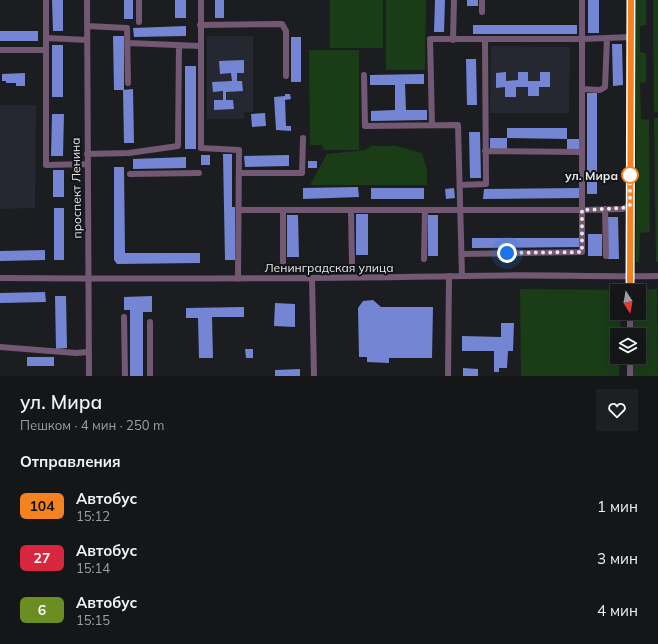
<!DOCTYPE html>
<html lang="ru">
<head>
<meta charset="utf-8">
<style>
	body { margin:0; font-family:Mulish,sans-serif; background:#1e1f21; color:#f1f3f6; height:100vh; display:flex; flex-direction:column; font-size:15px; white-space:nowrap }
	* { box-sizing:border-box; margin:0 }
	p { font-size:13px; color:#9d9fa2 }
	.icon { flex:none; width:22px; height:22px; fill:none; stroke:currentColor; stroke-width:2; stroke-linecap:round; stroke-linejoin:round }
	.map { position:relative; height:376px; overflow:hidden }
	.sheet { display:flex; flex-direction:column; background:#151618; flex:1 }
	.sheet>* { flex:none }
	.badge { padding:0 8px; border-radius:6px; font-size:14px; line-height:26px }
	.needle { width:26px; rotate:169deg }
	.fabs { position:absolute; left:610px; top:284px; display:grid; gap:8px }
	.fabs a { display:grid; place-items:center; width:36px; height:36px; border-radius:0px; background:#151618; box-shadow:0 4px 16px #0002,0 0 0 1px #343537; font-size:20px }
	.you { position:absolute; width:20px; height:20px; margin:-10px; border:3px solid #fff; border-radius:50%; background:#1a73e8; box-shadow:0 0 0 6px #1a73e833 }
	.map>.badge { position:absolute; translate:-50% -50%; box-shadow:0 0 0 2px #fff }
	h2 { padding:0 20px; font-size:15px; line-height:36px }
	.round { display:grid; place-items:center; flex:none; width:42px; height:42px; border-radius:0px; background:#1e1f21 }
	.summary { display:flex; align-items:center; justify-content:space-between; height:68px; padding:0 20px }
	h1 { font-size:19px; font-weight:600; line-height:30px }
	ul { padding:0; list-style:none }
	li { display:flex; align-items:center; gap:12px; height:52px; padding:0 20px }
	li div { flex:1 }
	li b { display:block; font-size:15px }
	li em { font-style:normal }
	li .badge { min-width:44px; font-weight:700; text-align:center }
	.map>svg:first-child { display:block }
	.built { fill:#252830 }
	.green { fill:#1a3c17 }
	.building { fill:#7486d3 }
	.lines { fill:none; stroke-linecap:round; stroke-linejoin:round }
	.minor { stroke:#735873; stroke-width:6 }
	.line-casing { stroke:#fff; stroke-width:9 }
	.line { stroke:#f58220; stroke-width:6 }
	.walk { stroke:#e6e7e9; stroke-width:4; stroke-dasharray:0 7.2 }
	.stop-dot { fill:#fff; stroke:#f58220; stroke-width:2 }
	.labels { text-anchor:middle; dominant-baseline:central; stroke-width:4; stroke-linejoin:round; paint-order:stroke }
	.stop-label { font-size:12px; font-weight:bold; fill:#e6e7e9; stroke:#131417; text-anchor:end }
	.street-label { font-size:12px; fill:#e6e7e9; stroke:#131417 }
</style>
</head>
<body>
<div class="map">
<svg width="658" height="376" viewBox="0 0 658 376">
	<rect width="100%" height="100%" fill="#1c1d20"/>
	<path class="built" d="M207,36H253V112H244V119H207Z
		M491,46L570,47L569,113H490Z
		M0,105H36L35,208L0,209Z"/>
	<path class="green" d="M330,0H383V48H330Z
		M386,0H426L425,70H386Z
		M636,0H646V25L640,26V52L646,53V82L640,83L641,119L649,120L650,232L640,233L639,262H636Z
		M653,0H658V112H654Z
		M309,50H359V150H324L322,145H310Z
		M654,118H658V262H656Z
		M371,146H396L422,153L427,170V185H310L327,154L365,150Z
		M520,289L621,290L617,291V313H621L620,335H617V357H620L619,376H521Z
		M657,289L658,376H633V357H639V335H633V313H639V291H633V290Z"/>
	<path class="building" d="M52,0H63V31H53Z
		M124,0H133V19H124Z
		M175,0H186V18H175Z
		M215,0H224V18H215Z
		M435,0H445L444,32H434Z
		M467,0H478V6H467Z
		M588,0H599V33H588Z
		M473,25H577V34H473Z
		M186,26V36L134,37L133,28Z
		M0,31H38V41H0Z
		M113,36H124V90H114Z
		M291,37H301V82H291Z
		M612,44H622L623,85L613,86Z
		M52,45H63V97H52Z
		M466,59H476L477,105H467Z
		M244,60V73H237V81H242L243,91L226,92V100H233L234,109L214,110V100H223V91L213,92L212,82L232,81L231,73L220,74L219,61Z
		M185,66H196V149H185Z
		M506,72V81L518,80V72H528V81H540V72H550V87H539V96H528V87H516V97H505V87L496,88V73Z
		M25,73V86H16V83H6V81H2V74Z
		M424,74V84H405L406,110H427V120L371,121V111L395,110V85H370V75Z
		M133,89L134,143H124L123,90Z
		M587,93H597V194H587Z
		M285,94H290L291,99L285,100L286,126H291V131L276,130L274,97L285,96Z
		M265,113L266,126L252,127L251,114Z
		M52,114H64L63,156H51Z
		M507,128H567V139L507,138Z
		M469,132H480L481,178H470Z
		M490,138H507V150L490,149Z
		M567,139H579V150H567Z
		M223,154H232V207H235V260H225Z
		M201,155H210V165H201Z
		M289,155V166L245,167L244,156Z
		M186,157V168L133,169V159Z
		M308,161H317V168H308Z
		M114,167H124L125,253H200V263L117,264L114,260Z
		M53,170H64V197H53Z
		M358,187L359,197L303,199V188Z
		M371,188H424V199H371Z
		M454,188L455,198L446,199L445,189Z
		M579,188V198L483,199L484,189Z
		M54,208H64V260H54Z
		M356,214H368V255H356Z
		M287,215H298L299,257H287Z
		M428,215H438V256H428Z
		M607,217H618L619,259H608Z
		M588,234H602V256H588Z
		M472,238H580V247L472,248Z
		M45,250V260L0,261V251Z
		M45,292L46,302L0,303V293Z
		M55,296H66L67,348L56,349Z
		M152,296V312H143V376H130V310H124V297Z
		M373,300L381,307H433L432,358H389V363L367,362V357H359L358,308L363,301Z
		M275,303L295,304V327L274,326Z
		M244,307V317H212L213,358H199L198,318H186V308Z
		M501,323H514L513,351H508L507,368H499V372H494V351H462V336L501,337Z
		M245,349H253V358H246Z
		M27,357H54V366H27Z
		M463,368L478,369V376H463Z
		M300,369V376H275V370Z"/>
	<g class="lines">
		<path class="minor" d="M46,0V165L87,164
			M87,0L89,376
			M139,0V22
			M201,0V148L239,150L238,279
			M482,0V12
			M200,25L282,24L286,31V76
			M87,26L127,28L128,83
			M46,38L87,40
			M453,40L454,0
			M128,43L200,46
			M0,50H46
			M364,75L365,126L458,125L462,276
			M583,89L600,90L605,87L607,38
			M432,125L430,39H582L631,37
			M485,151L581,152
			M87,154L129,153L178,146L179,45
			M239,173H302L303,138
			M130,174L199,173
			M460,185L486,184L485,40
			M605,209L606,256
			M239,210H582L623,209L630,205
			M351,211L352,264
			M462,254L582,252V0
			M424,259L425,211
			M283,262V210
			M0,278C154,279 309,279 463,276C528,274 593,277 658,276
			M312,278L314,376
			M630,291L631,0
			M124,317L125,376
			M150,322V376
			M630,335V313
			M0,347L76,353L88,352
			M630,357V376
			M448,376L449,276"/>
	</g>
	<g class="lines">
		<defs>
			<path id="line" d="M630,291L631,0"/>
		</defs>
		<use href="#line" class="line-casing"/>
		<use href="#line" class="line"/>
		<path class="walk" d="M507,253L582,252V210L623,208L630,205V175"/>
	</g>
	<circle class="stop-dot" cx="630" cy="175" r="8"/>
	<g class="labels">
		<g class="stop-label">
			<text x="618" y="175">ул. Мира</text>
		</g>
		<g class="street-label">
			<text transform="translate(76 188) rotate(-91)">проспект Ленина</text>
			<text x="329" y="267">Ленинградская улица</text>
		</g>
	</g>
</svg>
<div class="fabs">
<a><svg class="needle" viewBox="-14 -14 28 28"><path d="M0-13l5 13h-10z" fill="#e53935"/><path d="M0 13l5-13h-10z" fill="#9d9fa2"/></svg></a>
<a><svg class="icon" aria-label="layers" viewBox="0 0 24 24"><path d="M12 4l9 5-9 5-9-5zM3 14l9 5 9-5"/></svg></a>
</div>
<div class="you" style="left:507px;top:253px"></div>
</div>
<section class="sheet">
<div class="summary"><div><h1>ул. Мира</h1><p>Пешком · 4 мин · 250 m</p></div><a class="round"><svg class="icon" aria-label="heart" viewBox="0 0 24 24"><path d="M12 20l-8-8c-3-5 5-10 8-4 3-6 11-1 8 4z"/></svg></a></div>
<h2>Отправления</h2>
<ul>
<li><span class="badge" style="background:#f58220;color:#111">104</span><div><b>Автобус</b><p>15:12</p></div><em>1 мин</em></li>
<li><span class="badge" style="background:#d7263d;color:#fff">27</span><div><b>Автобус</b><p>15:14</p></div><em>3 мин</em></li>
<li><span class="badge" style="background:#6b8e23;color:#fff">6</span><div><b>Автобус</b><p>15:15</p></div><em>4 мин</em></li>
</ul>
</section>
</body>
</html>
